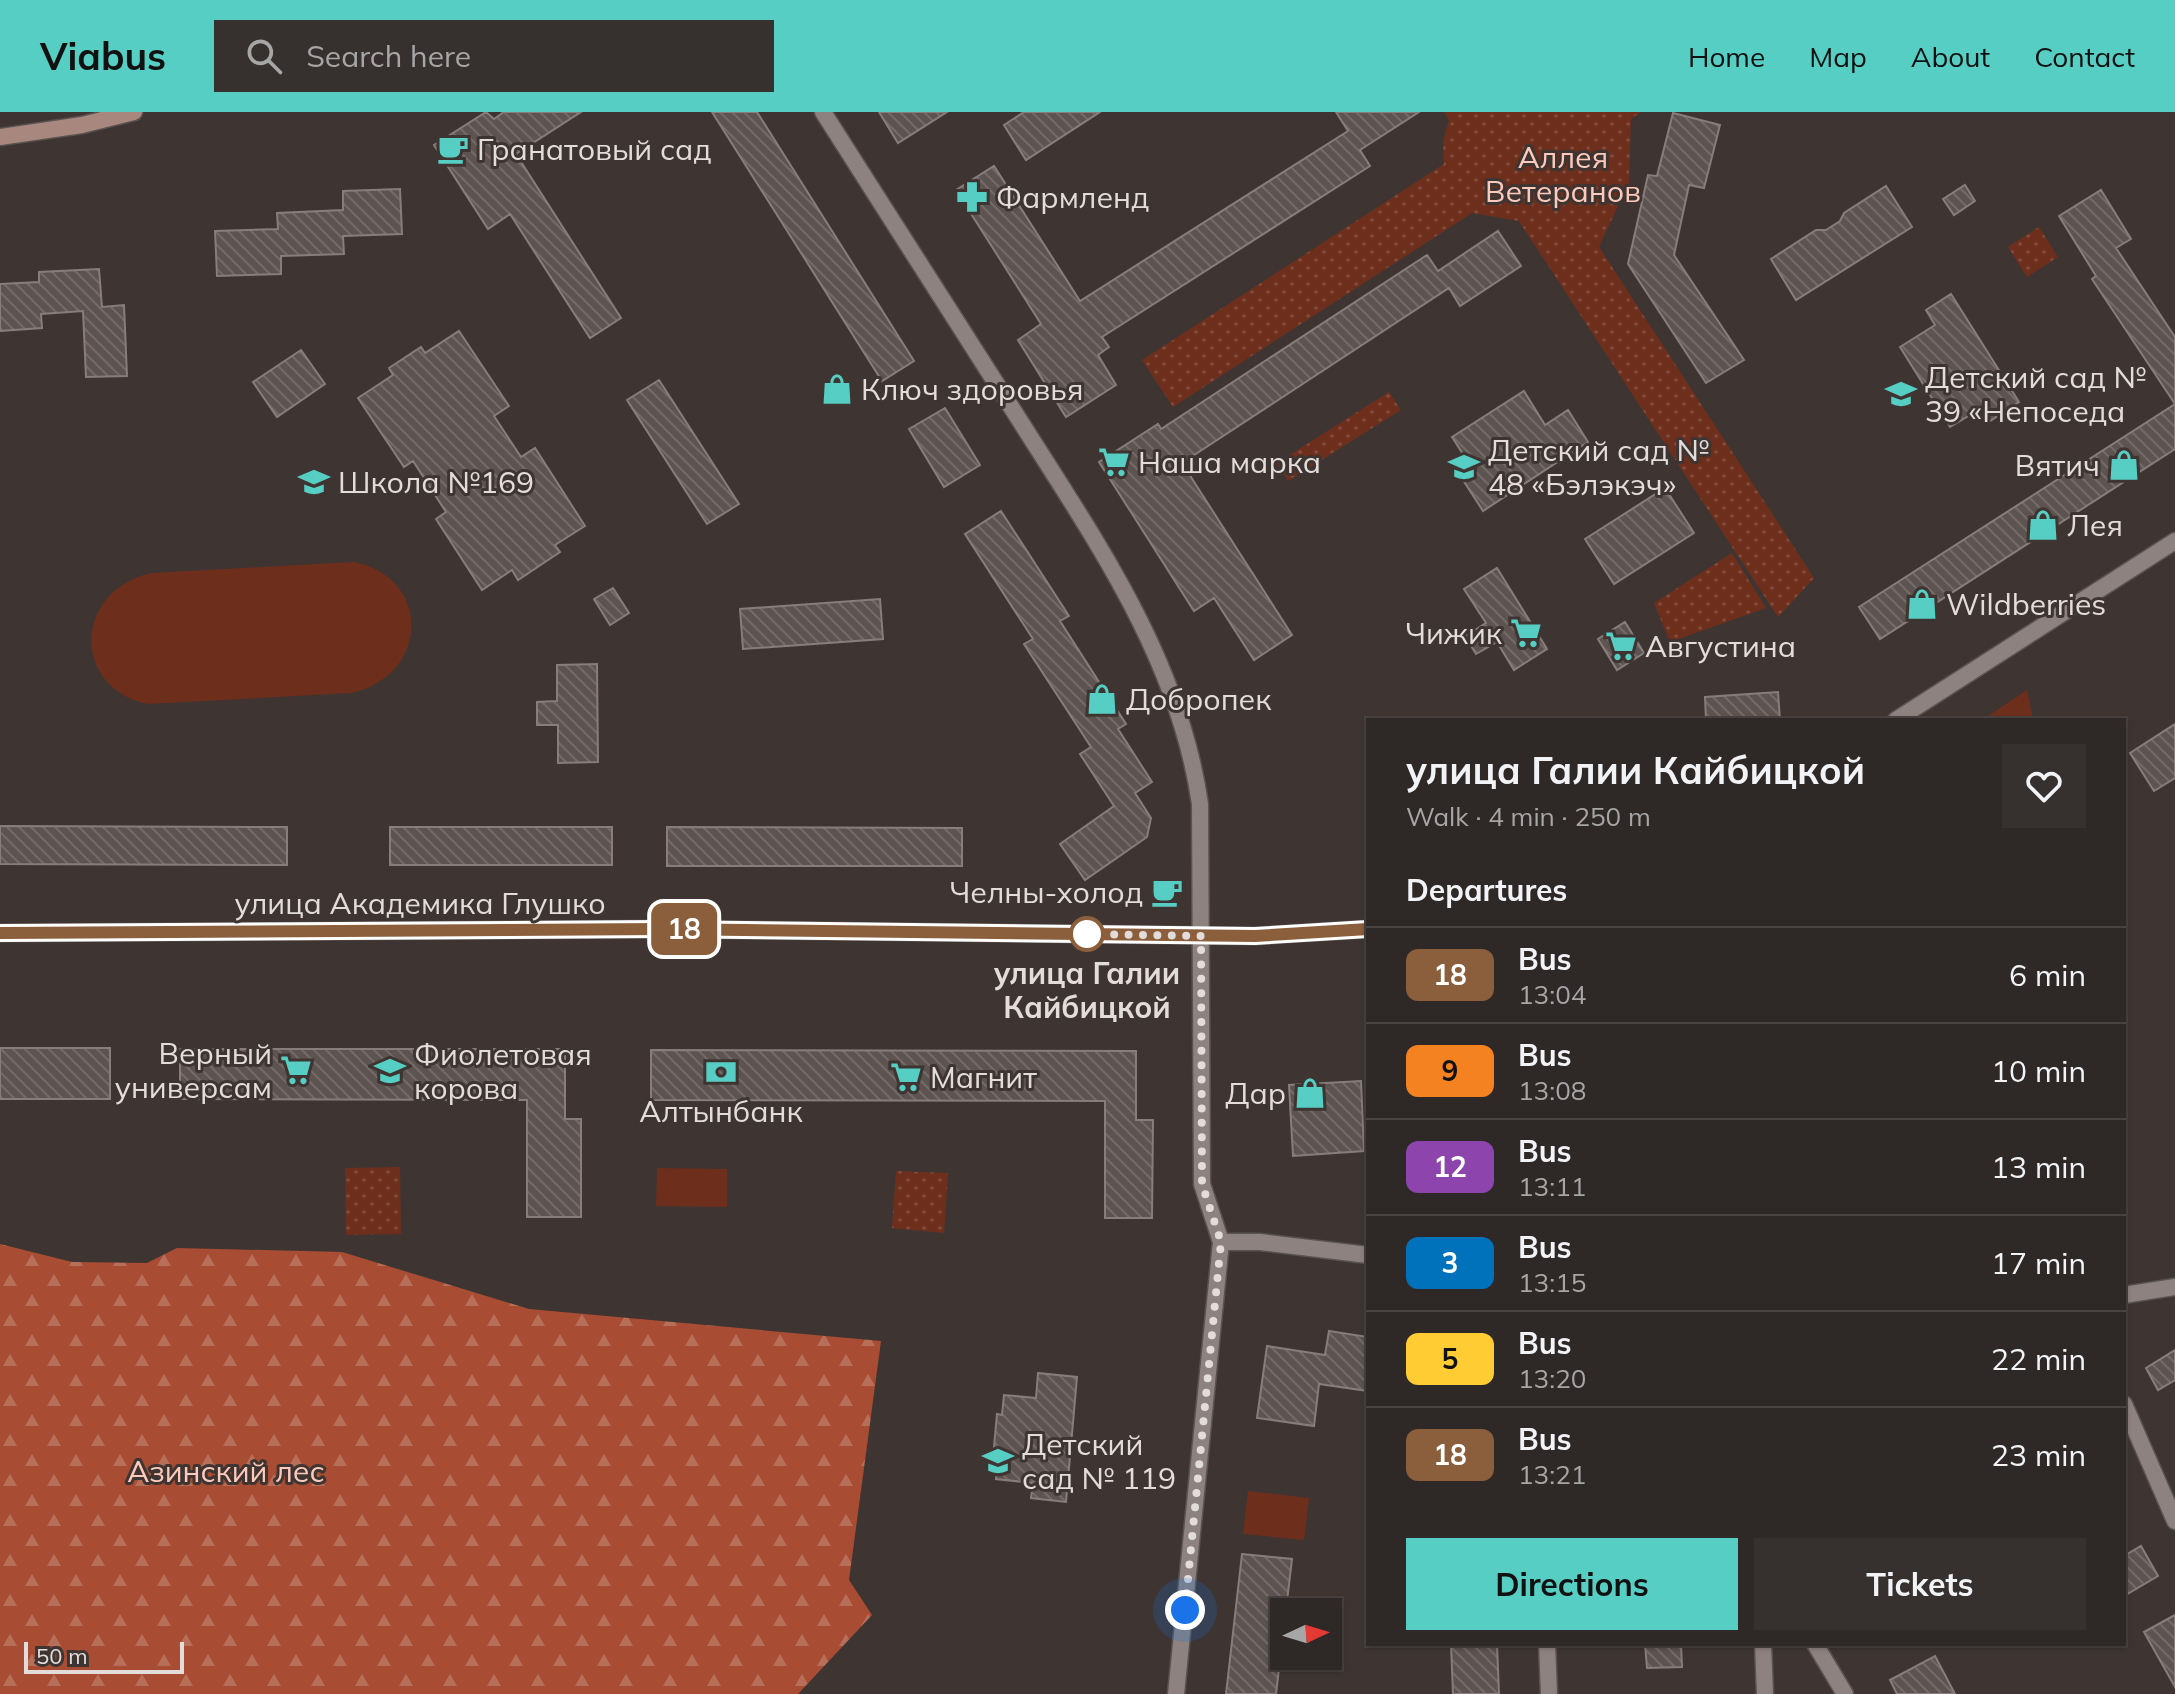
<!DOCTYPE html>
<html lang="en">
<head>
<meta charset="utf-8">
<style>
	body { margin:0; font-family:Mulish,sans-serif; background:#36302e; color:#f1f3f6; height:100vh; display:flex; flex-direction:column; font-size:30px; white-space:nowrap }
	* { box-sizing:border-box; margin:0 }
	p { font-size:26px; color:#a7a6a7 }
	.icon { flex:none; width:44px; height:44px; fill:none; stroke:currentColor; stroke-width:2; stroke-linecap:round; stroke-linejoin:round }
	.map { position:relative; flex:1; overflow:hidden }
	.panel { position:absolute; left:1366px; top:606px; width:760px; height:928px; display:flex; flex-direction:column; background:#2e2826; border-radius:0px; box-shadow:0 2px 6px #0004,0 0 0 2px #494443 }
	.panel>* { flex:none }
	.badge { padding:0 16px; border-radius:12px; font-size:28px; line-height:52px }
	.needle { width:52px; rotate:86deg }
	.tools { position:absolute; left:1270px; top:1486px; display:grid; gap:16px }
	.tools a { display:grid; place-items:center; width:72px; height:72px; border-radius:0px; background:#2e2826; box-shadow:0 2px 6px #0004,0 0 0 2px #494443; font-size:40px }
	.scale { position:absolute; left:24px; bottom:20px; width:160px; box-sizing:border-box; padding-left:8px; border:4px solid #e2dddb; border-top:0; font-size:22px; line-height:28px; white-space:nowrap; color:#e2dddb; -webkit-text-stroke:6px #3e3532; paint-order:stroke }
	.you { position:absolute; width:40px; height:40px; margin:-20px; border:6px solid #fff; border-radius:50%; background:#1a73e8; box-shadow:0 0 0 12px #1a73e833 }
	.map>.badge { position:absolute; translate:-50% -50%; box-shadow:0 0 0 4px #fff }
	h2 { padding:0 40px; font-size:30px; line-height:72px }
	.round { display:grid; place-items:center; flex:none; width:84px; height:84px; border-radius:0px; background:#36302e }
	.headline { display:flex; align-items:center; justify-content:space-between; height:136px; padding:0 40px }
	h1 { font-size:38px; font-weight:700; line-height:60px }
	.action { display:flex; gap:16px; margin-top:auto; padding:16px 40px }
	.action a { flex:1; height:92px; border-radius:0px; background:#56cec3; color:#111; font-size:32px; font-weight:700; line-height:92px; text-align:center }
	.action a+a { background:#36302e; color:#f1f3f6 }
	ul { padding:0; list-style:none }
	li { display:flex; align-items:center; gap:24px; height:96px; padding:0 40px; border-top:2px solid #494443 }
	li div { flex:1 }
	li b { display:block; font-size:30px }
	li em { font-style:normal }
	li .badge { min-width:88px; font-weight:700; text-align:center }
	header { display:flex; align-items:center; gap:48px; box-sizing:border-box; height:112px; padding:0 40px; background:#56cec3; color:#111 }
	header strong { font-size:38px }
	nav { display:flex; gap:44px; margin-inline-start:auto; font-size:28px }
	.search { width:560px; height:72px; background:#36302e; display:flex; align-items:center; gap:20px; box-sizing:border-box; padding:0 28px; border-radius:0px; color:#a7a6a7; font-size:30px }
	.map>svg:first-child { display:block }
	.grass { fill:#6e2e1c }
	.forest { fill:url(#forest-firs) }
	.park { fill:url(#park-dots) }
	.building { fill:url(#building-back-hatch); stroke:#887d7a; stroke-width:2 }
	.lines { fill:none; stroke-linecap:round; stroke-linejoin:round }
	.street-casing { stroke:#595250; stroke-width:19 }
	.secondary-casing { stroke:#595250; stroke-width:19 }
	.street { stroke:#8d827f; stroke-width:16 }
	.secondary { stroke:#a7877e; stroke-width:16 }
	.line-casing { stroke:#fff; stroke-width:18 }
	.line { stroke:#8b5e3c; stroke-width:12 }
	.walk { stroke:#e2dddb; stroke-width:8; stroke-dasharray:0 14.4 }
	.stop-dot { fill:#fff; stroke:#8b5e3c; stroke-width:4 }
	.labels { text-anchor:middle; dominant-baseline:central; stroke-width:6; stroke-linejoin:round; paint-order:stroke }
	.poi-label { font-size:30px; fill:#e2dddb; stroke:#3e3532; text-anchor:start }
	.park-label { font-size:30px; fill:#fdc9ba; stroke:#3e3532 }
	.street-label { font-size:30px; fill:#e2dddb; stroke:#3e3532 }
	.stop-label { font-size:30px; font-weight:bold; fill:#e2dddb; stroke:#3e3532 }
</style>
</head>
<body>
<header>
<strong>Viabus</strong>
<div class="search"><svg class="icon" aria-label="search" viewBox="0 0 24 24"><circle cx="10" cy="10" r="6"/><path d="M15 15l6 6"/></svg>Search here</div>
<nav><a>Home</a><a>Map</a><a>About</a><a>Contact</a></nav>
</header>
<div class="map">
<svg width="2175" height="1582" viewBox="0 0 2175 1582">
	<defs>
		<pattern id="forest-firs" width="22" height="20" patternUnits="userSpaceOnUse" patternTransform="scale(2)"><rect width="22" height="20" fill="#a84d33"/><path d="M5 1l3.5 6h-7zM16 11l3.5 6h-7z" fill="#b86f5a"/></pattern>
		<pattern id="park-dots" width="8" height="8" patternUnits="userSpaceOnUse" patternTransform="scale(2)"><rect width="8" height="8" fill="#6e2e1c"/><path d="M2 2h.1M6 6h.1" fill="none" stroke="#824c3c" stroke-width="1.8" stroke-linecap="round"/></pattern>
		<pattern id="building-back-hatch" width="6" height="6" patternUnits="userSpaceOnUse" patternTransform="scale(2)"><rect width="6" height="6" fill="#5d5350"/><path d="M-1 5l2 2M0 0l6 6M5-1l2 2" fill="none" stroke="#746b69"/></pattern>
	</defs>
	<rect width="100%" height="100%" fill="#3e3532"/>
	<path class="grass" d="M354,450C433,466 429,565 351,581L148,592C70,576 74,477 152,461Z
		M2027,578L2033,608H1982Z
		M657,1056L727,1057V1095L656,1094Z
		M1248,1379L1309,1386L1304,1428L1243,1422Z"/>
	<path class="forest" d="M0,1132L72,1150L147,1151L177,1136L342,1140L529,1197L881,1229L849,1468L872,1503L798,1582H0Z"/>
	<path class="park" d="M1444,0H1641L1631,7L1629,70L1599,135L1814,466L1778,505L1519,109L1472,101L1173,295L1142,248L1444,52L1443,30L1449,8Z
		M2039,115L2058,145L2027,165L2008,135Z
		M1389,280L1401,298L1288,369L1277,351Z
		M1732,441L1766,496L1670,530L1654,491Z
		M400,1055L401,1122L346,1123L345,1056Z
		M896,1059L948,1061L944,1121L892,1116Z"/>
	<path class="building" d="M486,0L494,7L504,0H581L516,42L621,206L590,226L510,102L488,117L434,33Z
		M712,0H757L914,249L882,269Z
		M879,0H947L898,31Z
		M1024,0H1100L1026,48L1004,13Z
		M1336,0H1419L1360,38L1370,54L1102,225L1109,235L1098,243L1116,273L1066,305L1018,228L1041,212L956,78L994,54L1080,189L1348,19Z
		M1673,1L1720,13L1704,76L1689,73L1674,143L1744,248L1706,271L1628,152L1648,63L1657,64Z
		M1965,73L1975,89L1954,103L1943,87Z
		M1886,74L1912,115L1796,188L1771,147L1816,118H1826L1840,109L1844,101Z
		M400,77L402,122L343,124L344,142L281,144V162L217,164L215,119L278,117L277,101L343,98V79Z
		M2101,78L2131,127L2116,136L2175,225V337L1880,527L1859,495L2175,292L2092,167L2096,164L2059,104Z
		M1498,119L1521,154L1460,194L1449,176L1182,351L1292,523L1254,548L1214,486L1194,499L1099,350L1158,312L1161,317L1427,143L1438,159Z
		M99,157L102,195L124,193L127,264L86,265L83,199L41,202L42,216L0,219V172L39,170V160Z
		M1951,182L2019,290L1990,309L1982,296L1950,315L1900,235L1935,213L1926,198Z
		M459,219L509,294L494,304L521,345L535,336L585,414L555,433L560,440L518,468L512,458L482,478L436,407L446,400L413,349L404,355L358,286L393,263L389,256L421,235L425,241Z
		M301,238L325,272L277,305L253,270Z
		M659,268L739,392L707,412L627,288Z
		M1524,279L1545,313L1568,298L1588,330L1483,399L1463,368L1475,361L1452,325Z
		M945,296L980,353L944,375L909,317Z
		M1665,376L1694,421L1614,472L1585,427Z
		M1001,399L1069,504L1060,509L1126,612L1118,617L1152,670L1135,681L1151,706L1147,725L1085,768L1060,732L1114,694L1080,642L1091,635L1024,532L1033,527L965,422Z
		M1497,456L1547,537L1514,558L1497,530L1476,542L1465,524L1486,511L1464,477Z
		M613,476L629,501L610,513L594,487Z
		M880,487L883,527L743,537L740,497Z
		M1625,510L1644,541L1617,558L1598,527Z
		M597,552L598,650L558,651V613H537V590L557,589V553Z
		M1778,580L1780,608H1706L1705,585Z
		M2175,612V666L2154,679L2130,641Z
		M0,714L287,715V753L0,752Z
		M390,715H612V753H390Z
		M667,715L962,716V754H667Z
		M0,936H110V987H0Z
		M180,937H565V1007H581V1105H527V988L180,987Z
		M651,938L1136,939V1008H1153L1152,1106H1105V989L651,988Z
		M1361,969L1364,1039L1293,1044L1289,973Z
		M1329,1219L1368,1225V1279L1319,1272L1314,1314L1257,1306L1267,1234L1325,1243Z
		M2175,1238V1268L2158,1278L2146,1256Z
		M1038,1261L1077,1265L1066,1390L1031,1386L1033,1371L996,1367L998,1347L993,1346L997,1302L1002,1303L1004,1283L1036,1286Z
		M2141,1434L2158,1464L2124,1484V1444Z
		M1242,1442L1292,1447L1276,1582H1226Z
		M2175,1503V1575L2144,1520Z
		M1451,1532H1497L1499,1582H1453Z
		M1645,1532H1681L1682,1555L1647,1556Z
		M1935,1544L1955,1582H1897L1890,1568Z"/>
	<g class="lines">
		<defs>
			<path id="street" d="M823,0C889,104 956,207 1022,312C1098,432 1179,548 1200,692L1202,1072L1221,1130L1176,1582
				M1896,608L2175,429
				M0,821L662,817L1255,824L1368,817
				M1221,1130H1260L1368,1143
				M2124,1183L2175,1175
				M2124,1292L2175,1409
				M1547,1532L1549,1582
				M1763,1532L1765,1582
				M1815,1532L1845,1582"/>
			<path id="secondary" d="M0,25L82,13L134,0"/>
		</defs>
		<use href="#street" class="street-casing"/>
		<use href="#secondary" class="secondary-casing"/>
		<use href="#street" class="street"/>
		<use href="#secondary" class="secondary"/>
	</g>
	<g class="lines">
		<defs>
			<path id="line" d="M0,821L662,817L1255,824L1368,817"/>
		</defs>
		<use href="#line" class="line-casing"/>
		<use href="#line" class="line"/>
		<path class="walk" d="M1087,822H1079L1201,824L1202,1072L1221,1130L1185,1498"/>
	</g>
	<defs>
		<symbol id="cafe-bare" viewBox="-9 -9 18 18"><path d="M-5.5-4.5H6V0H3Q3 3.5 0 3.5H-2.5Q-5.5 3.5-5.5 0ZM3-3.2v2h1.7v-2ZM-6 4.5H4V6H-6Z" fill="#56cec3" stroke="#3e3532" stroke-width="2.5" paint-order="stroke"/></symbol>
		<symbol id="pharmacy-bare" viewBox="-9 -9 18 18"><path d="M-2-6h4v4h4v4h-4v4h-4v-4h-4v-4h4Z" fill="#56cec3" stroke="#3e3532" stroke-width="2.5" paint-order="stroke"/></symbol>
		<symbol id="shop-bare" viewBox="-9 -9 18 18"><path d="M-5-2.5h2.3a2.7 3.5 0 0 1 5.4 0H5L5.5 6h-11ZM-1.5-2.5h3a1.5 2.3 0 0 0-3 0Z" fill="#56cec3" stroke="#3e3532" stroke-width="2.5" paint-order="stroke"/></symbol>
		<symbol id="school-bare" viewBox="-9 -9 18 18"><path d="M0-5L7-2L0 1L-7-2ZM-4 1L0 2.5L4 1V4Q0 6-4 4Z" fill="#56cec3" stroke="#3e3532" stroke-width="2.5" paint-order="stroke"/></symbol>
		<symbol id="supermarket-bare" viewBox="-9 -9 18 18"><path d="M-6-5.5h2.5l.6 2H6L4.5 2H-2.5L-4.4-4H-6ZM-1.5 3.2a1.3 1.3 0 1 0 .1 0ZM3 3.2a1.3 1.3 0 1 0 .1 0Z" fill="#56cec3" stroke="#3e3532" stroke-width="2.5" paint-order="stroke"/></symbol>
		<symbol id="bank-bare" viewBox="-9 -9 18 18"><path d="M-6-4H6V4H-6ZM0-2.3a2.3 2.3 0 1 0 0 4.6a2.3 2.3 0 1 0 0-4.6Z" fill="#56cec3" stroke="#3e3532" stroke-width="2.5" paint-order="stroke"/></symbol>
	</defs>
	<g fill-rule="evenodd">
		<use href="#cafe-bare" x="431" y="15" width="44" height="44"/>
		<use href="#pharmacy-bare" x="950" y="63" width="44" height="44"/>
		<use href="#shop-bare" x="815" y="255" width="44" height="44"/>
		<use href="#school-bare" x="1879" y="260" width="44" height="44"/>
		<use href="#supermarket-bare" x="1092" y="328" width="44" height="44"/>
		<use href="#shop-bare" x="2102" y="331" width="44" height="44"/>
		<use href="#school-bare" x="1442" y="333" width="44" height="44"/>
		<use href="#school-bare" x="292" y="348" width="44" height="44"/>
		<use href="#shop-bare" x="2021" y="391" width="44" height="44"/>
		<use href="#shop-bare" x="1900" y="470" width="44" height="44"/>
		<use href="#supermarket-bare" x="1504" y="499" width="44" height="44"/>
		<use href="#supermarket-bare" x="1599" y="512" width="44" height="44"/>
		<use href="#shop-bare" x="1080" y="565" width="44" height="44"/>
		<use href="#cafe-bare" x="1145" y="758" width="44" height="44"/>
		<use href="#supermarket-bare" x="274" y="936" width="44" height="44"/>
		<use href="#school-bare" x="368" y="937" width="44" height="44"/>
		<use href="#bank-bare" x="699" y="938" width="44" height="44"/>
		<use href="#supermarket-bare" x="884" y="943" width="44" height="44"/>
		<use href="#shop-bare" x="1288" y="959" width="44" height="44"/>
		<use href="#school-bare" x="976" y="1327" width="44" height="44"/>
	</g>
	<circle class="stop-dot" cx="1087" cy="822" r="16"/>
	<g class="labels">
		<g class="poi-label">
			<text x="477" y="37">Гранатовый сад</text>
			<text x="996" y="85">Фармленд</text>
			<text x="1925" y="265">Детский сад №<tspan x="1925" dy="34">39 «Непоседа</tspan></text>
			<text x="861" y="277">Ключ здоровья</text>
			<text x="1488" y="338">Детский сад №<tspan x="1488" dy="34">48 «Бэлэкэч»</tspan></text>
			<text x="1138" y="350">Наша марка</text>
			<text x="2100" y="353" text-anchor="end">Вятич</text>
			<text x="338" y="370">Школа №169</text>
			<text x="2067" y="413">Лея</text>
			<text x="1946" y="492">Wildberries</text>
			<text x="1502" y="521" text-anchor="end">Чижик</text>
			<text x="1645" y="534">Августина</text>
			<text x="1126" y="587">Добропек</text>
			<text x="1143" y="780" text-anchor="end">Челны-холод</text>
			<text x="272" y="941" text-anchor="end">Верный<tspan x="272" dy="34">универсам</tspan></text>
			<text x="414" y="942">Фиолетовая<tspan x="414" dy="34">корова</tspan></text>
			<text x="930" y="965">Магнит</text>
			<text x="1286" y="981" text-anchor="end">Дар</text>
			<text x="721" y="999" text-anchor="middle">Алтынбанк</text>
			<text x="1022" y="1332">Детский<tspan x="1022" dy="34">сад № 119</tspan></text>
		</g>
		<g class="park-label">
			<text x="1563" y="45">Аллея<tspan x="1563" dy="34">Ветеранов</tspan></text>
			<text x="226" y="1359">Азинский лес</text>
		</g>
		<g class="street-label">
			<text x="420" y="791">улица Академика Глушко</text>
		</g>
		<g class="stop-label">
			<text x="1087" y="861">улица Галии<tspan x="1087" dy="34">Кайбицкой</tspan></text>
		</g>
	</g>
</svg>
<div class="tools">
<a><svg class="needle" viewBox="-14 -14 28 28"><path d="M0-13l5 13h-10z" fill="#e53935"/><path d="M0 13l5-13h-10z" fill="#a7a6a7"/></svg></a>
</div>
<div class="scale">50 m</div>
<div class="you" style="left:1185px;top:1498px"></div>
<b class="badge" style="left:684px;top:817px;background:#8b5e3c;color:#fff">18</b>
<section class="panel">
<div class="headline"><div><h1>улица Галии Кайбицкой</h1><p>Walk · 4 min · 250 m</p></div><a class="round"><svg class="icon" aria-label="heart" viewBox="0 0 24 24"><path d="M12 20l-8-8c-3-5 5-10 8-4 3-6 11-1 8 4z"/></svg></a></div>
<h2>Departures</h2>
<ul>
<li><span class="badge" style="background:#8b5e3c;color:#fff">18</span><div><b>Bus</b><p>13:04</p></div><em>6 min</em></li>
<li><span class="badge" style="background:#f58220;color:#111">9</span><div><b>Bus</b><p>13:08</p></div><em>10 min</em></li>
<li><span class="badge" style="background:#8e44ad;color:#fff">12</span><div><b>Bus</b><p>13:11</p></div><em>13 min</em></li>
<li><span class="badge" style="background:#0072bc;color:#fff">3</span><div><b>Bus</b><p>13:15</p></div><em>17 min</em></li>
<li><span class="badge" style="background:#fc3;color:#111">5</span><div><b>Bus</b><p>13:20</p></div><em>22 min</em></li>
<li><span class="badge" style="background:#8b5e3c;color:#fff">18</span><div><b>Bus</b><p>13:21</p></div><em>23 min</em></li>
</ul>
<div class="action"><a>Directions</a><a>Tickets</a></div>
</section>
</div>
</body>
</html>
